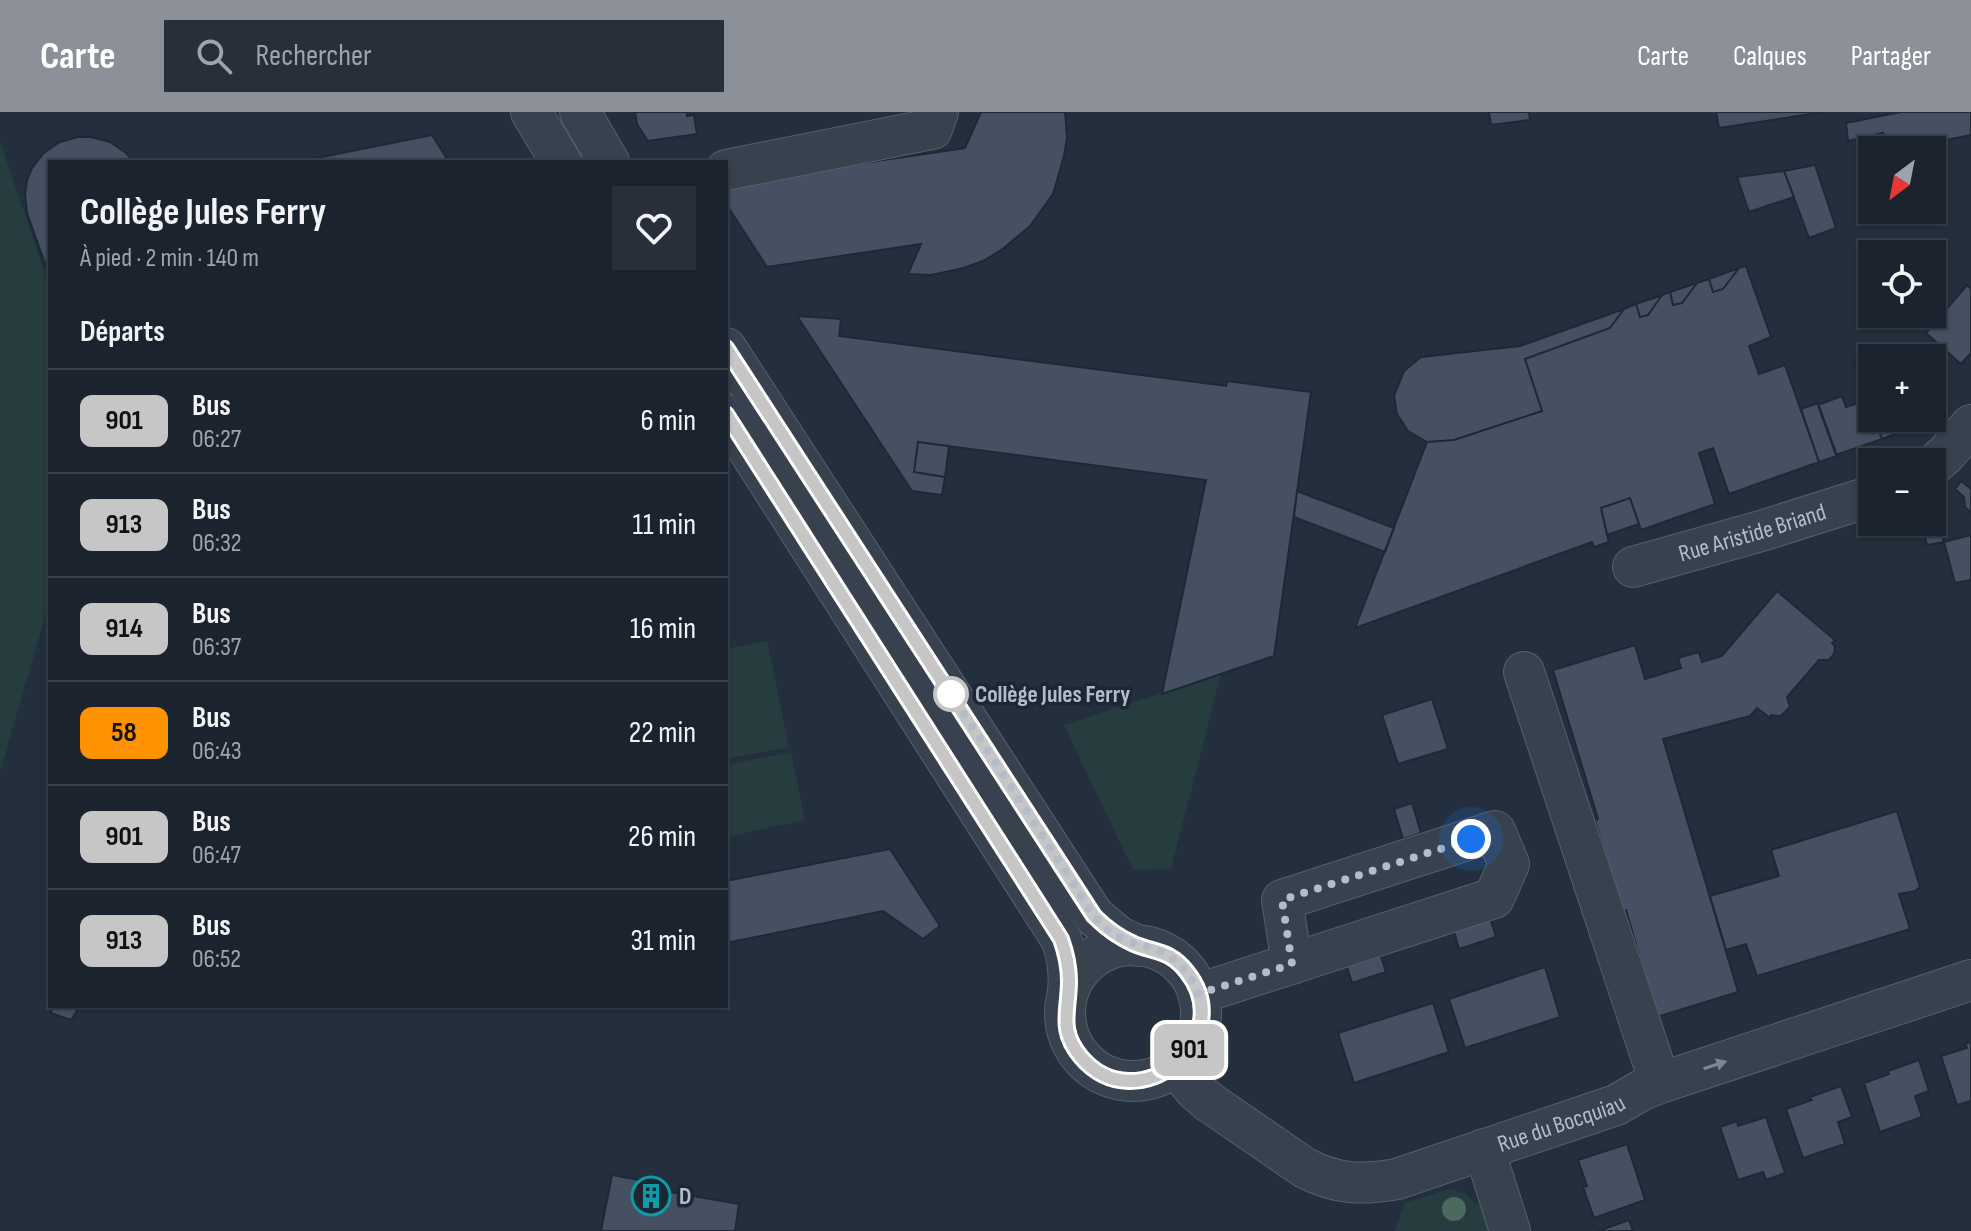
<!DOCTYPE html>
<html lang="fr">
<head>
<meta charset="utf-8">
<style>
	body { margin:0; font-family:"Sofia Sans Condensed",sans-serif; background:#282f3a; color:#f1f3f6; height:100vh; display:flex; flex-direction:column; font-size:30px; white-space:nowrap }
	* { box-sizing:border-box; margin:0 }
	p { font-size:26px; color:#a0a4aa }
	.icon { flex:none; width:44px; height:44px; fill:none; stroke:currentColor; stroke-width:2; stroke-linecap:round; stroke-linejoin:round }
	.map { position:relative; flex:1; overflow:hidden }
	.sheet { position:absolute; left:48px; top:48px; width:680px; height:848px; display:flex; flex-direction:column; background:#1b232e; border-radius:0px; box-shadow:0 2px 6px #0004,0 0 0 2px #39404a }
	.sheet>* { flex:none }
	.badge { padding:0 16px; border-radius:12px; font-size:28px; line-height:52px }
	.needle { width:52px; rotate:212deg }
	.controls { position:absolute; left:1858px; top:24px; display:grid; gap:16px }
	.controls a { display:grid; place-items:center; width:88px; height:88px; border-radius:0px; background:#1b232e; box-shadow:0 2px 6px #0004,0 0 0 2px #39404a; font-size:40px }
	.you { position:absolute; width:40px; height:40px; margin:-20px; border:6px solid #fff; border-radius:50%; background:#1a73e8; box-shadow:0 0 0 12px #1a73e833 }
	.map>.badge { position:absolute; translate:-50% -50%; box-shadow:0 0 0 4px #fff }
	h2 { padding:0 32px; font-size:30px; line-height:72px }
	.round { display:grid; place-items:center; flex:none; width:84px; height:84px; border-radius:0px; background:#282f3a }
	.summary { display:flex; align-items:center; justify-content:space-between; height:136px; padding:0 32px }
	h1 { font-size:38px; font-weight:700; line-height:60px }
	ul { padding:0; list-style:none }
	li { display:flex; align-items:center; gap:24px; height:104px; padding:0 32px; border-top:2px solid #39404a }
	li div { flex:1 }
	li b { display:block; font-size:30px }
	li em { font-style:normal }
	li .badge { min-width:88px; font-weight:700; text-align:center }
	header { display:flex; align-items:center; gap:48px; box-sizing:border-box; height:112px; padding:0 40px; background:#8c9099; color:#fff }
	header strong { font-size:38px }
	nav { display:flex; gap:44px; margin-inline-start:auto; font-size:28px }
	.search { width:560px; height:72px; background:#282f3a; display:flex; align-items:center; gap:20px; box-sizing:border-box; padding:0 28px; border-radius:0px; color:#a0a4aa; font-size:30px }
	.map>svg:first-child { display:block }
	.green { fill:#263c3f }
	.building { fill:#455162; stroke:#1f2835; stroke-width:2 }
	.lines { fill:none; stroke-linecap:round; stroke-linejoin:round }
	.minor-casing { stroke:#565f6c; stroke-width:42 }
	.minor { stroke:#38414e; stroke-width:40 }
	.tree { fill:#4b6a5d }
	.oneway { fill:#7c8592 }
	.line-casing { stroke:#fff; stroke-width:18 }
	.line { stroke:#c6c6c6; stroke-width:12 }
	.walk { stroke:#b4bcc9; stroke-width:8; stroke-dasharray:0 14.4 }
	.stop-dot { fill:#fff; stroke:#c6c6c6; stroke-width:4 }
	.labels { text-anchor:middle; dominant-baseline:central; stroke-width:7; stroke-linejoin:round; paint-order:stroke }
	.street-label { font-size:24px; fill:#b4bcc9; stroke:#1d2633 }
	.stop-label { font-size:24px; font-weight:bold; fill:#b4bcc9; stroke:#1d2633; text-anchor:start }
	.poi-label { font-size:24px; font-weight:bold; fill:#b4bcc9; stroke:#1d2633; text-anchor:start }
</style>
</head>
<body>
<header>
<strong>Carte</strong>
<div class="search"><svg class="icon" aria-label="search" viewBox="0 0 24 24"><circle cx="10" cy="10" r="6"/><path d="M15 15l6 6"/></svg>Rechercher</div>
<nav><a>Carte</a><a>Calques</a><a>Partager</a></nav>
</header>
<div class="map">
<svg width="1971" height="1119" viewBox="0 0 1971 1119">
	<rect width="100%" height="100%" fill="#242f3e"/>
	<path class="green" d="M0,29L50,177V487L0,660Z
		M767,529L789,635L726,647V537Z
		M1221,562L1171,757L1133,758L1064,613Z
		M791,640L805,708L726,725V653Z
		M1450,1077L1466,1082L1476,1093L1484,1092L1494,1119H1395L1404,1091Z"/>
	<path class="building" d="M635,0H687V4L694,3L697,22L648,29L637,12Z
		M981,0H1065L1067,26L1064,44L1053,82L1030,114L1004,136L985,148L964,156L931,163L908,162L921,132L767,155L726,92V71L965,36Z
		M1489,0H1529L1530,8L1491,13Z
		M1716,0H1824L1719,16Z
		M1901,0H1971V23L1895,38H1888L1883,21L1848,29L1846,11Z
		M432,23L449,50H297Z
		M78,25H91L110,30L126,41L134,50H50V159L48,160L27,101L25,82L27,69L32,56L44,41L60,30Z
		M1815,53L1836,116L1809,126L1784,59Z
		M1784,59L1794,85L1749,100L1737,65Z
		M1746,154L1771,225L1749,234L1759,262L1785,253L1819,350L1729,382L1713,336L1699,341L1715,392L1641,418L1630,386L1601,396L1609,430L1594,435L1592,430L1355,516L1427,330L1454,328L1542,299L1525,247L1610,216L1624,197L1636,192L1640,205L1648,203L1662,183L1670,180L1673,193L1682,191L1697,171L1709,167L1713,180L1723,177L1739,156Z
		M1739,156L1723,177L1713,180L1709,167Z
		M1697,171L1682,191L1673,193L1670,180Z
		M1967,173L1971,177V241L1961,252L1926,221Z
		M1662,183L1648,203L1640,205L1636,192Z
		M1624,197L1610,216L1525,247L1542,299L1454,328L1427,330L1408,319L1397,302L1394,284L1404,259L1421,245L1520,234Z
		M797,204L841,207L839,224L1226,274L1227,269L1311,280L1274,544L1162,582L1206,368L918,330L914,360L945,365L942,383L912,379Z
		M1876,243L1878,246H1872V300L1854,250Z
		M1932,276L1942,305L1882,327L1874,306H1932Z
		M1842,284L1846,295L1868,288L1872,300V306H1874L1882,327L1836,343L1818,293Z
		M1818,291L1837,344L1819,350L1801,297Z
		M918,330L949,334L945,365L914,360Z
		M1961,369L1971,377V400L1965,395L1964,385L1955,377Z
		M1297,379L1394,416L1385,440L1294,405Z
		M1630,386L1639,412L1607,423L1601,396Z
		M1937,398L1944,430L1927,433L1922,415L1926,410H1932V403Z
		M1971,423V468L1955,471L1944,430Z
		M1777,479L1835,528L1832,531L1835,534L1834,542L1829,548H1819L1787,585L1790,595L1781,604L1771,603L1770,606L1757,596L1750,604L1663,627L1738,880L1657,905L1626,798L1622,799L1595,708L1598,707L1553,558L1635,533L1645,567L1681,556L1678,546L1699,540L1702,550L1722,544Z
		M1432,587L1448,637L1398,652L1382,603Z
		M1412,691L1421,721L1403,727L1394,697Z
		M1897,699L1920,775L1915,779L1899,782L1910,817L1757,864L1746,832L1726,838L1710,784L1779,764L1771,738Z
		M890,737L940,814L923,827L883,799L726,831V769Z
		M1487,796L1496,825L1459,837L1451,809Z
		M1377,832L1386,860L1352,871L1343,842Z
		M1545,855L1560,905L1465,936L1449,887Z
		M1433,891L1449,940L1354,971L1338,921Z
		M52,894H80L71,908L51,901Z
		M1971,930V989L1957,993L1941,944L1967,936L1965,932Z
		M1919,948L1929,979L1915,984L1922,1005L1880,1020L1864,971L1889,962L1888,959Z
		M1841,974L1852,1005L1838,1010L1845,1032L1803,1046L1786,997L1812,988L1810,985Z
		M1766,1005L1785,1061L1766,1068L1763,1060L1738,1068L1720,1015L1737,1009L1738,1014Z
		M1627,1032L1645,1088L1594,1106L1583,1075L1587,1074L1578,1048Z
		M612,1063L650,1070L647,1076L739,1092L735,1119H601Z
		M1629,1108L1633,1119H1598Z"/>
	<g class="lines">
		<defs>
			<g id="minor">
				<path d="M531,0L561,50"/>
				<path d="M580,0L609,50"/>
				<path d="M726,58L932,17L938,0"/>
				<path d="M726,236L1094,804L1118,824L1138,834"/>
				<path d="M726,303L1061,827C1068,845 1070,861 1068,880"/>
				<path d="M1932,354L1945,343L1971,313"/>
				<path id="s1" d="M1633,455L1761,419L1872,384"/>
				<path d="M1524,560L1660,971"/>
				<circle cx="1133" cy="901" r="68"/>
				<path d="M1198,882L1494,786L1509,752L1495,719L1282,788L1292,852"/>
				<path id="s2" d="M1175,954L1195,978L1209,990L1305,1056C1338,1073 1362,1073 1397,1067L1616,993L1642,978L1660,971L1971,868"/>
				<path d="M1484,1037L1510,1119"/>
			</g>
		</defs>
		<use href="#minor" class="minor-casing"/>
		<use href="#minor" class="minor"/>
	</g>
	<circle class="tree" cx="1454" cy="1097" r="12"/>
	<defs><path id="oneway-solid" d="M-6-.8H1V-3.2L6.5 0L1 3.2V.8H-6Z" transform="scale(2)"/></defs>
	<use class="oneway" href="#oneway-solid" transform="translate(1715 953) rotate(-18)"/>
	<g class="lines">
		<defs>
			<path id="line" d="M726,236L1094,804C1106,816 1118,825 1134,832C1156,841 1170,838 1187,860C1240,927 1137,1011 1081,945C1058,918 1069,899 1069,869C1069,854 1066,841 1061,827L726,302"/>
		</defs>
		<use href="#line" class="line-casing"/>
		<use href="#line" class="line"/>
		<path class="walk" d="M951,582L946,574L1094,804C1101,812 1109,819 1118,825C1130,831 1142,833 1155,837C1176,845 1191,861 1198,882L1292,852L1282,788L1471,727"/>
	</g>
	<defs>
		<symbol id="building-ring" viewBox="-11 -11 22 22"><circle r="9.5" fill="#1d2633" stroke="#0f9aa8" stroke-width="1.5"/><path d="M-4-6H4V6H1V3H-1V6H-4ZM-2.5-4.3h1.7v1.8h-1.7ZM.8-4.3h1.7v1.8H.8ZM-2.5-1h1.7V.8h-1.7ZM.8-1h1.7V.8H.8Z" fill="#0f9aa8"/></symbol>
	</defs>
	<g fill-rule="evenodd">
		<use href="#building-ring" x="629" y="1062" width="44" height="44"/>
	</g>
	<circle class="stop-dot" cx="951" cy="582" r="16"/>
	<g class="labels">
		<g class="street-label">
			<text stroke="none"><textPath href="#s1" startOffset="124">Rue Aristide Briand</textPath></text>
			<text stroke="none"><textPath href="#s2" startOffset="434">Rue du Bocquiau</textPath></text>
		</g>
		<g class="stop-label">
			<text x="975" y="582">Collège Jules Ferry</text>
		</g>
		<g class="poi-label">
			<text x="679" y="1084">D</text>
		</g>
	</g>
</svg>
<div class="controls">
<a><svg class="needle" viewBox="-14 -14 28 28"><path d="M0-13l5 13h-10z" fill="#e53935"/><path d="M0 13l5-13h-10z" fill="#a0a4aa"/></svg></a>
<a><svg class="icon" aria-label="locate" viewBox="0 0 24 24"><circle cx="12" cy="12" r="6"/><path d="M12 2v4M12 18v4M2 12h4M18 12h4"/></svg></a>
<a>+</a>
<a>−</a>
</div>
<div class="you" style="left:1471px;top:727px"></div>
<b class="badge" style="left:1189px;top:938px;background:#c6c6c6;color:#111">901</b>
<section class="sheet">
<div class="summary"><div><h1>Collège Jules Ferry</h1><p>À pied · 2 min · 140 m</p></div><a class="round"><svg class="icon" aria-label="heart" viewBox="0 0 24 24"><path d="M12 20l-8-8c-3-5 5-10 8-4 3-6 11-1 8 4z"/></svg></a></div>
<h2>Départs</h2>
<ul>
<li><span class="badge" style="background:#c6c6c6;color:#111">901</span><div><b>Bus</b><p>06:27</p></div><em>6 min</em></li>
<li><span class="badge" style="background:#c6c6c6;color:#111">913</span><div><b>Bus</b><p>06:32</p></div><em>11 min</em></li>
<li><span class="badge" style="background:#c6c6c6;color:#111">914</span><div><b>Bus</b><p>06:37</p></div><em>16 min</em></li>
<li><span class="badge" style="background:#ff9200;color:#111">58</span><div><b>Bus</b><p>06:43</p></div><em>22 min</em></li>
<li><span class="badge" style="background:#c6c6c6;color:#111">901</span><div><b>Bus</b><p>06:47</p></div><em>26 min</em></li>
<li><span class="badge" style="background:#c6c6c6;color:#111">913</span><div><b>Bus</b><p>06:52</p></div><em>31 min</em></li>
</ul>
</section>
</div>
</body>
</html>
